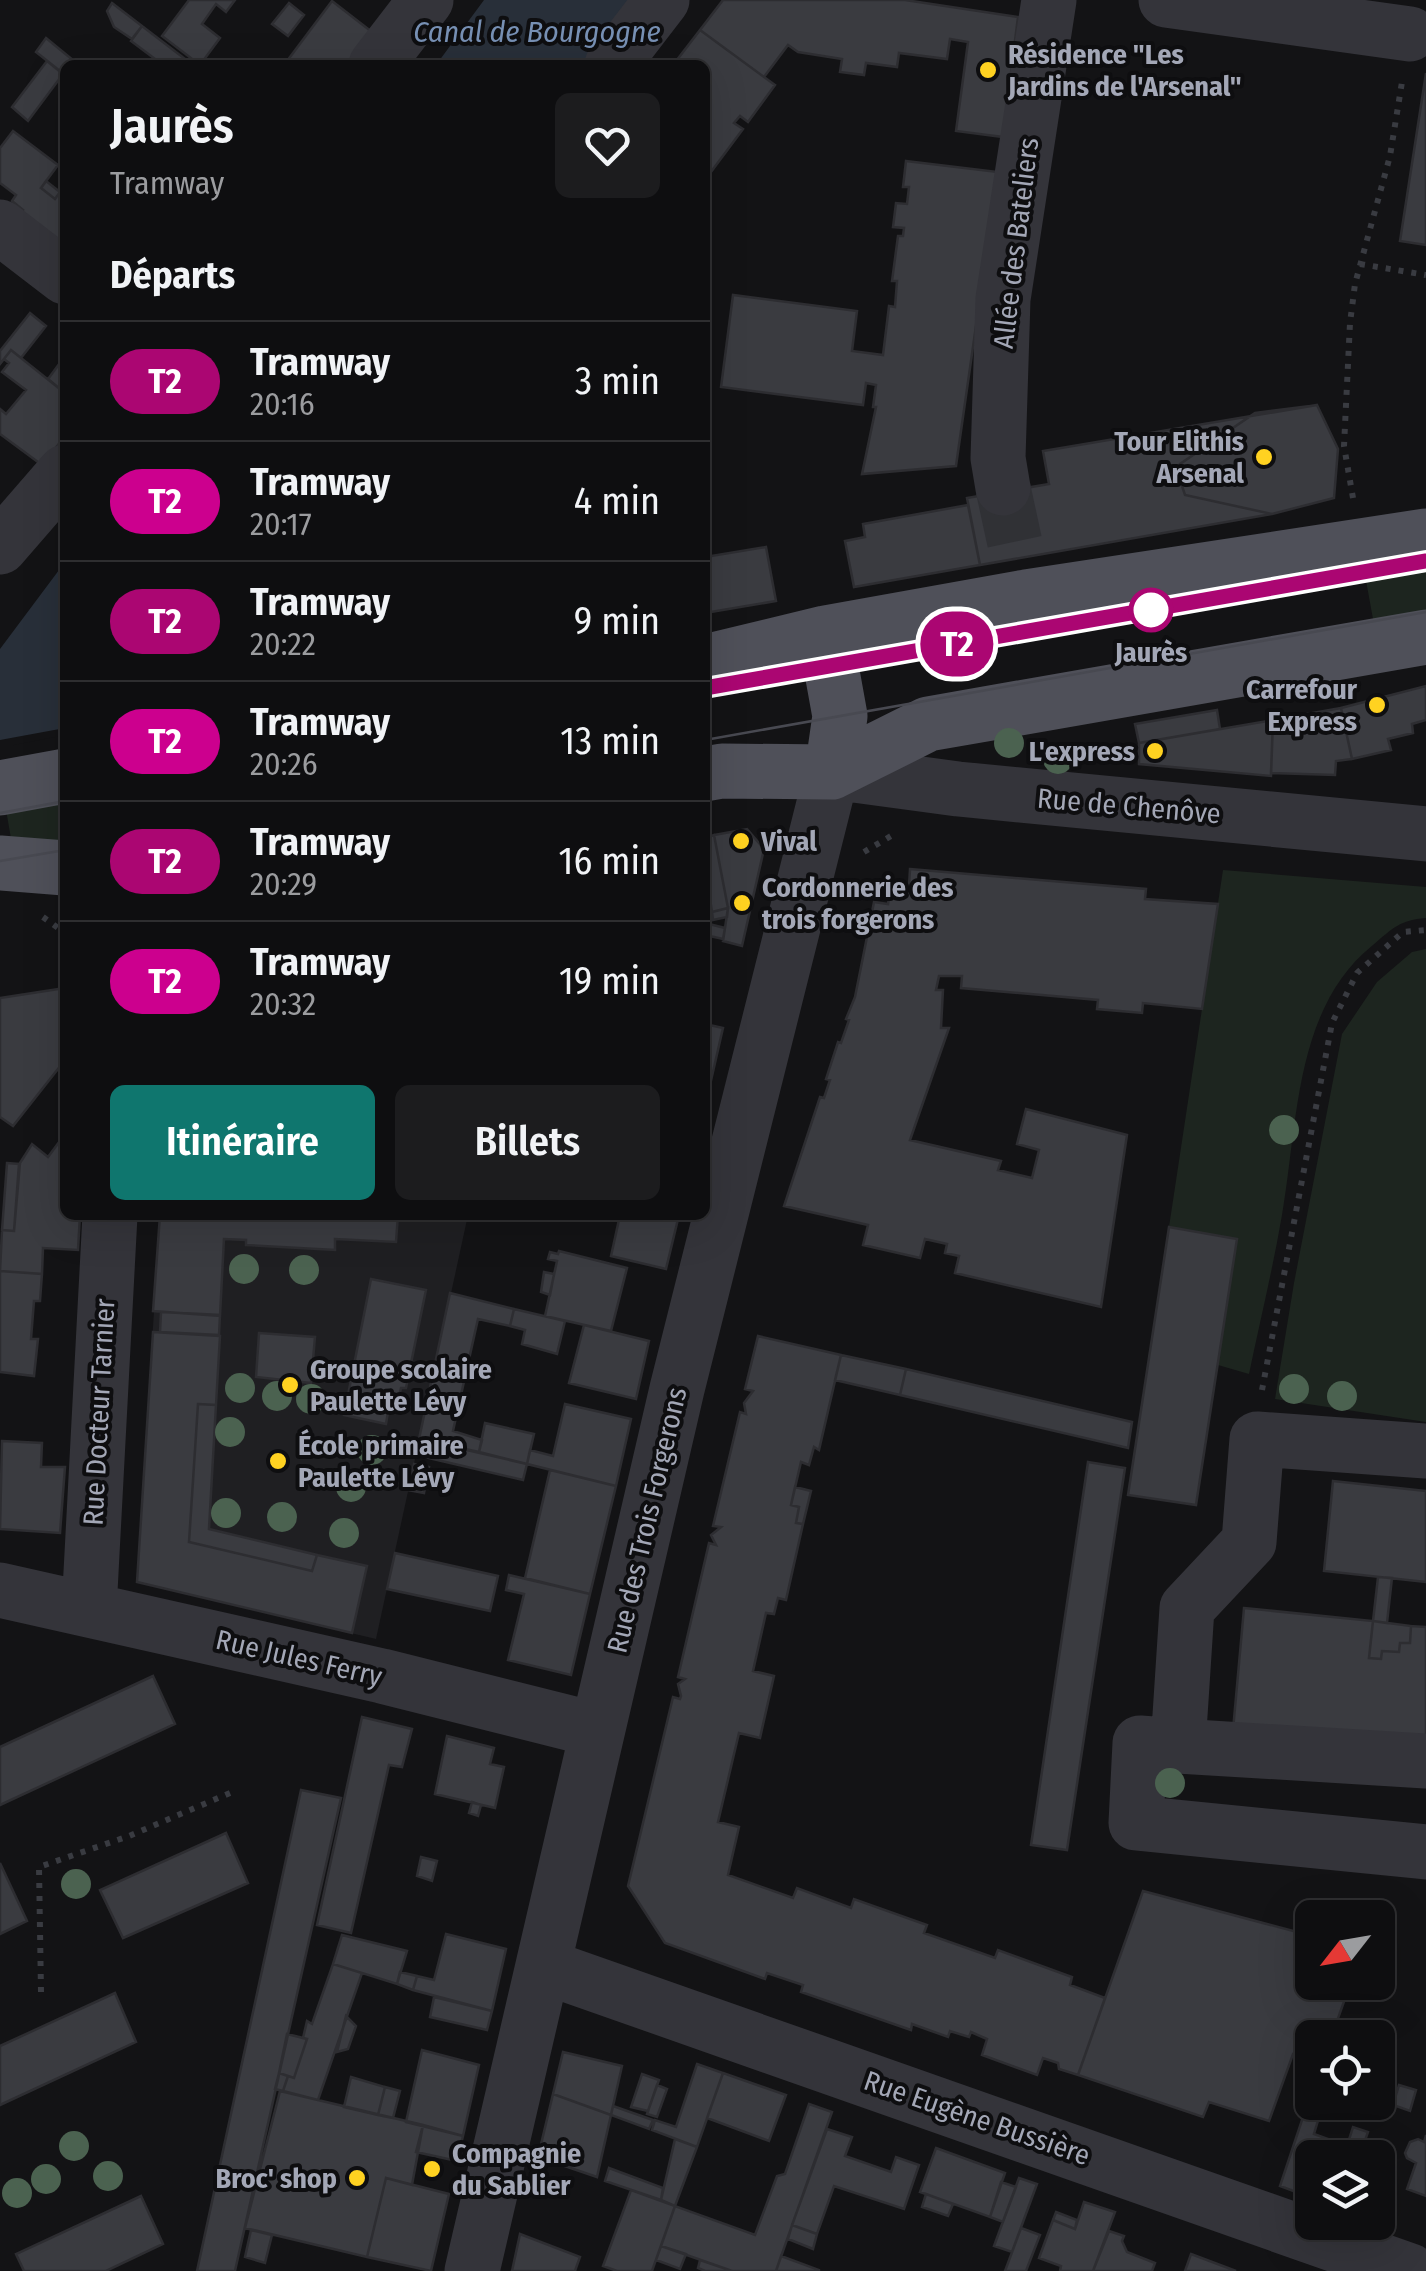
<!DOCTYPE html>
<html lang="fr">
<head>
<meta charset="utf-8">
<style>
	body { margin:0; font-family:"Fira Sans Condensed",sans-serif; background:#1c1c1e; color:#f1f3f6; height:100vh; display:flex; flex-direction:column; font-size:38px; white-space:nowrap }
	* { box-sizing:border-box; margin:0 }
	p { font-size:32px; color:#9b9c9f }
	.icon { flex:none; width:55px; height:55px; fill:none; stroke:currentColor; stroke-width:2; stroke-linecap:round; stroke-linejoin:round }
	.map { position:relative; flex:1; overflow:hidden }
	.side { position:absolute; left:60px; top:60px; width:650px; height:1160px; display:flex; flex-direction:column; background:#0e0e10; border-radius:15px; box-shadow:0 10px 40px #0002,0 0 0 2px #2e2e30 }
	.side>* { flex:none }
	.badge { padding:0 20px; border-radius:32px; font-size:35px; line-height:65px }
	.needle { width:65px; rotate:239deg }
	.buttons { position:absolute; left:1295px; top:1900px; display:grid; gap:20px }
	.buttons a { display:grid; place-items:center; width:100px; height:100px; border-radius:15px; background:#0e0e10; box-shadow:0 10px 40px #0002,0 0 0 2px #2e2e30; font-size:50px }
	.map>.badge { position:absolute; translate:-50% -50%; box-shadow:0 0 0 5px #fff }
	h2 { padding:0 50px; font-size:38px; line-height:90px }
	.round { display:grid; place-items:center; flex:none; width:105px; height:105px; border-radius:15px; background:#1c1c1e }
	.headline { display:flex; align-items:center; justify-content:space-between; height:170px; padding:0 50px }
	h1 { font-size:48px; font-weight:600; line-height:75px }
	.button { display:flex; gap:20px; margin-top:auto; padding:20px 50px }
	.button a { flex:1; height:115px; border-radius:15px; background:#0f766e; color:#fff; font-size:40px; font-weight:600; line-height:115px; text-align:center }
	.button a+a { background:#1c1c1e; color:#f1f3f6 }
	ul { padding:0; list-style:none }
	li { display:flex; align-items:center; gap:30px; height:120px; padding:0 50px; border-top:2px solid #2e2e30 }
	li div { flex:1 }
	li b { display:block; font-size:38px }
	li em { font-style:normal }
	li .badge { min-width:110px; font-weight:700; text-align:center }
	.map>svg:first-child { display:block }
	.built { fill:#1f1f22 }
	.green { fill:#1d251f }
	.water { fill:#282f39 }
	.pier { fill:#131315 }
	.building { fill:#3a3b40; stroke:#2d2d31; stroke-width:2.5 }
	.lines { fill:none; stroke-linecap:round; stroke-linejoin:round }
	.minor-tunnel { stroke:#303135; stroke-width:55; stroke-dasharray:55 28; stroke-linecap:butt }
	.path { stroke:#393b41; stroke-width:6; stroke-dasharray:5 8; stroke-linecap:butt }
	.minor { stroke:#34343a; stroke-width:55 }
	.major { stroke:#4f5059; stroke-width:55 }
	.tram { stroke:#484951; stroke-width:2.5 }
	.tree { fill:#4b6250 }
	.line-casing { stroke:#fff; stroke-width:22 }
	.line { stroke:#ab0672; stroke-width:15 }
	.poi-dot { fill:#ffd221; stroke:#0e0e10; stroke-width:4 }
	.stop-dot { fill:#fff; stroke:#ab0672; stroke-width:5 }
	.labels { text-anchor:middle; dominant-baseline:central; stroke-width:8; stroke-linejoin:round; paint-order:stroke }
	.poi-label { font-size:28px; font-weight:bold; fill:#a3a7b6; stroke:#0e0e10; text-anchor:start }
	.street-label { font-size:28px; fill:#a3a7b6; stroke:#0e0e10 }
	.stop-label { font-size:28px; font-weight:bold; fill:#a3a7b6; stroke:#0e0e10 }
	.water-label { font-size:30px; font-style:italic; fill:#7790b4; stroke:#0e0e10 }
</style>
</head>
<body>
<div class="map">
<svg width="1426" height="2271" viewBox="0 0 1426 2271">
	<rect width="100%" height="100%" fill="#131315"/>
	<path class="built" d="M160,1215H468L376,1639L137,1582Z"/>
	<path class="green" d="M1426,553V621L1375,630L1363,564Z
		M65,794V855L13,850L5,804Z
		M1223,870L1426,887V918C1400,920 1393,928 1373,945C1294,1008 1298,1124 1282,1215C1273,1268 1260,1321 1249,1374L1218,1365L1169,1227Z
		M1426,949V1422L1275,1399L1294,1283L1342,1034L1377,982L1412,952Z"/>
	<path class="water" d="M484,0H638L589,65H436Z
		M65,562V730L11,740L0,755V649Z"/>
	<path class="pier" d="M65,728V735L14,745L0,760V740Z"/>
	<path class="building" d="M189,0H235L226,12L216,4L202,24L220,38L200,65L162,36Z
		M723,0H905L1018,17L1003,137L956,131L968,42L950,39L947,59L899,53L897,67L866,63L864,75L840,72L842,59L798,52L788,45L764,77L700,30Z
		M332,1L372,32L347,65H284Z
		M112,3L142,26L132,39L114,27L107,11Z
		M289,3L304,15L288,36L272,24Z
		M142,26L189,62L187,65H163L131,41Z
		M700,30L775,85L748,122L740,116L734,123L743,129L705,180V65H673Z
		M46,38L79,65H65V75L36,52Z
		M47,61L63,74L28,121L12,107Z
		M1426,73V245L1400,241Z
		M13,131L58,165L41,188L55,199L60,192L65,196V250L19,215L23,210L12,201L16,195L0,183V148Z
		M906,161L998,172L956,466L862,474L876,407H873L876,385L866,383L863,405L721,387L733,295L857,311L852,351L883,355L889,306L895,307L897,281H892L898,236H903L904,228L893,227L896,203L907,204L909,187H903Z
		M46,181L60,192L55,199L41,188Z
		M30,313L46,326L21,358L11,350L0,364V351Z
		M11,350L65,393V436L42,465L0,434V409L6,414L26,390L2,372L9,363L4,359Z
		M65,356V393L48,379Z
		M1317,405L1338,449L1334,498L1272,514L980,565L967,498L1049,484L1043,451Z
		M1317,405L1338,449L1334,498L1272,514L1185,495L1180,480V464L1255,413Z
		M968,505L980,565L854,587L845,541L865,537L863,524Z
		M766,547L776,601L705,613V557Z
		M1426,686V720L1412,724L1413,733L1388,739L1391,750L1352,759L1341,708Z
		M1341,708L1352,759L1336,761L1335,775L1271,773L1273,720Z
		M1217,710L1220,729L1139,743L1135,724Z
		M1273,720L1271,776L1139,764V743Z
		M747,829L764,849L742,946L723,941L728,908L714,835Z
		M714,835L728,908L712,912L710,899L705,900V837Z
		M910,869L1146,889L1145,899L1218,904L1202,1009L1143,1003L1142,1013L1097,1009L1098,1000L961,988L962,976H939L936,990H943L941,1028H949L910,1140L1001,1161L998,1170L1032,1178L1039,1150L1017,1144L1026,1109L1127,1135L1101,1307L955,1273L959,1256L945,1253L947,1244L925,1239L920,1258L863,1245L868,1225L784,1206L820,1097L824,1098L830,1080L826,1079L838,1042L841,1043L849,1020L846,1019L855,997L874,902L888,904L889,898L909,886Z
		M728,908L727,917L713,920L712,912Z
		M705,923L725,928L723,939L705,935Z
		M65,988V1060L13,1126L0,1117V998Z
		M705,1024L723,1028L710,1085L705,1084Z
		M65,1134V1215H80L78,1250L43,1248L42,1274L0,1271L2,1230L14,1231L20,1163L32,1144L48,1157Z
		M7,1163L19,1164L14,1231L2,1230Z
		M160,1215H398L396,1242L335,1239V1250L246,1245V1240L224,1239L220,1316L153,1311Z
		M620,1215H679L666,1269L611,1256Z
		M1169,1227L1237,1239L1196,1505L1128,1495Z
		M559,1251L627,1268L611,1331L545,1316L557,1261L548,1259L550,1252L558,1254Z
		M0,1271L42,1274L40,1301H34L31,1339H38L34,1376L0,1372Z
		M544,1272L554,1274L550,1295L541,1292Z
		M371,1279L426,1290L406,1388H401L398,1402L390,1401L386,1424L344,1415Z
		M450,1293L514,1309L510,1326L478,1319L453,1431L482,1440L479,1452L419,1439Z
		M514,1309L565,1321L557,1354L522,1344L525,1330L510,1326Z
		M161,1312L220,1315L219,1335L160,1332Z
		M584,1325L649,1341L636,1399L569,1383Z
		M153,1332L220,1336L216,1405L198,1404L189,1542L312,1571L317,1555L367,1566L352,1633L137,1582Z
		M259,1333L315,1337L311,1383L256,1377Z
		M758,1336L841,1355L819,1450L814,1447L809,1465L801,1462L791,1505L799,1507L796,1523L803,1524L786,1600L778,1598L774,1614L766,1613L753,1671L774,1676L760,1738L739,1733L718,1822L739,1827L728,1875L793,1898L797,1888L851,1908L854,1899L927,1925L924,1933L995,1958L998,1950L1072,1977L1070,1985L1105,1998L1078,2075L1059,2069L1058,2063L1043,2058L1037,2075L982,2055L987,2039L971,2032L969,2037L950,2031L948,2037L912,2024L911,2030L801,1992L803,1985L767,1973L765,1979L665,1943L628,1886L673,1697L680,1699L681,1696L678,1684L685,1679L678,1677L709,1543L716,1545L711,1535L721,1527L713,1526L740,1412L746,1414L744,1403L753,1391L745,1389Z
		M841,1355L906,1369L900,1395L835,1380Z
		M906,1369L1132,1422L1128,1448L900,1395Z
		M198,1404L216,1405L209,1529L317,1555L312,1571L189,1542Z
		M565,1404L631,1419L616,1486L527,1464L530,1450L553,1456Z
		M485,1423L534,1434L527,1464L479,1452Z
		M419,1439L527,1464L523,1480L416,1455Z
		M2,1441L42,1443L41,1467H65L60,1533L0,1529Z
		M1088,1462L1125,1468L1067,1850L1031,1845Z
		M414,1464L429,1467L424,1493L408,1490Z
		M550,1470L616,1486L590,1594L525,1578Z
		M1333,1481L1426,1491V1582L1324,1571Z
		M795,1487L811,1491L803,1524L796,1523L799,1507L791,1505Z
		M395,1553L498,1576L490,1611L387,1589Z
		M509,1575L590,1594L571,1675L508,1660L524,1594L506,1590Z
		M1378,1577L1392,1578L1387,1623L1373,1621Z
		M1244,1608L1373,1621L1369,1658L1381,1659L1382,1651L1399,1652L1400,1643H1410L1411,1626L1426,1627V1748L1233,1730Z
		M1373,1621L1411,1626L1410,1643H1400L1399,1652L1382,1651L1381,1659L1369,1658Z
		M153,1676L175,1724L0,1805V1747Z
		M362,1717L412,1729L402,1767L389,1765L351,1933L317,1925Z
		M447,1736L494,1748L490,1764L504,1767L495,1808L435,1794Z
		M301,1790L341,1798L235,2271H197Z
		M472,1802L481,1805L478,1816L469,1813Z
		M226,1833L248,1883L123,1938L100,1890Z
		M421,1857L437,1861L432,1881L417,1876Z
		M0,1863L27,1921L0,1934Z
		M1143,1891L1312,1936V1982H1351L1331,2038H1312V2061L1293,2054L1269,2121L1209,2102L1203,2117L1078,2075Z
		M446,1934L506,1949L492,2011L413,1990L417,1976L434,1980Z
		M342,1935L407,1951L397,1984L333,1964Z
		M333,1964L362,1973L318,2100L283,2091L288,2076L294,2078L307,2039L303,2038L307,2021L312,2024Z
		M400,1972L417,1976L413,1990L397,1984Z
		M115,1993L136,2042L0,2105V2046Z
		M434,1997L492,2011L487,2030L430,2017Z
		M346,2016L356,2026L348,2049L337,2052Z
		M287,2034L307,2039L294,2078L279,2073Z
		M422,2050L479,2065L463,2136L406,2122Z
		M563,2052L622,2066L611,2115L553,2094Z
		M697,2064L723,2073L697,2147L652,2130L655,2120L676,2127Z
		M279,2073L288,2076L283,2091L275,2089Z
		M723,2073L786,2095L769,2141L707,2118Z
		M642,2074L659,2080L648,2111L631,2107Z
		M351,2077L385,2087L378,2115L344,2107Z
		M657,2085L667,2089L657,2117L647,2114Z
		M1399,2085L1416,2090L1410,2111L1393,2105Z
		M385,2087L400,2091L393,2118L378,2115Z
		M280,2091L423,2125L412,2185L386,2178L367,2257L245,2228Z
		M553,2094L611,2115L597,2177L538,2157Z
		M809,2104L832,2112L776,2271H732L661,2246L675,2206L755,2235L777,2176L785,2174Z
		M613,2106L653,2120L649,2129L611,2115Z
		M1306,2108L1320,2114L1314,2134L1347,2146L1353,2127L1368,2132L1359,2158H1312V2198L1280,2186Z
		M423,2125L463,2136L457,2161L416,2152Z
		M827,2129L852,2137L845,2156L891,2172L896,2157L919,2165L904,2209L834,2186L817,2234L792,2225Z
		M1426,2135V2196L1407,2189L1416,2163L1407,2158L1405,2153L1410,2142L1418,2139L1424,2142Z
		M675,2139L697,2147L675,2206L661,2200Z
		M936,2148L1005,2173L990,2217L920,2192Z
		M609,2168L663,2188L661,2200L605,2181Z
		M386,2178L449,2194L431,2271L367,2257Z
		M1019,2178L1037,2184L1012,2252L994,2246Z
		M1001,2182L1016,2187L1003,2222L990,2217Z
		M631,2190L675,2206L652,2271H617L603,2266Z
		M926,2194L953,2204L948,2216L922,2207Z
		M141,2196L163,2244L106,2271H24L16,2254Z
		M1084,2202L1115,2212L1093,2271H1060L1061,2266L1039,2258L1053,2220L1075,2229Z
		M1056,2212L1077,2220L1075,2229L1053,2220Z
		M792,2225L817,2234L813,2249L788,2239Z
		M1021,2228L1040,2235L1026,2271H1005Z
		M251,2230L272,2235L265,2263L245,2257Z
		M1109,2231L1124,2236L1122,2241L1127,2252L1155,2263L1152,2271H1093Z
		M520,2234L580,2257L575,2271H512Z
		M661,2246L686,2254L680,2269L656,2260Z
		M1191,2254L1236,2271H1185Z
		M781,2256L819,2270V2271H776Z
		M700,2260L732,2271H705L698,2268Z"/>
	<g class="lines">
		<path class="minor-tunnel" d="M1003,488L1019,562"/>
		<path class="path" d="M1360,264L1426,275
			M1353,498L1344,446L1350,323L1355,284L1390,156L1402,82
			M864,852L896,833
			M43,917L58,928H65
			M1262,1390L1332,1023L1357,973L1403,932L1426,930
			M41,1992L39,1867L129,1836L237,1790"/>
		<path class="minor" d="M1166,0L1410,34
			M376,65L426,0
			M612,65L662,0
			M0,227L65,277
			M1003,488L998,458L1003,299L1049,0
			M0,547L65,472
			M1426,1451L1257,1439L1249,1542L1187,1608L1178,1746L1426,1761
			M0,1590L382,1676L597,1730
			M89,1610L110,1215
			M1178,1746L1140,1743L1136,1823L1426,1852
			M543,1966L1410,2271
			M472,2271L677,1389L832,772L958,789L1426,834"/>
		<path class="major" d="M825,633L840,716L832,772
			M705,662L825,633L1026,597L1426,536
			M705,774L722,771L832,772L928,724L1426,637
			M0,788L65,776
			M0,863L65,868"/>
		<path class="tram" d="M705,688L1426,561
			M705,740L1426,612
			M0,813L65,801
			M0,861L65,850"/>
	</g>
	<g class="tree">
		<circle cx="1009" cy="743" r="15"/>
		<circle cx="1058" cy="759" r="15"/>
		<circle cx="1284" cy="1130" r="15"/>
		<circle cx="244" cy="1269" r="15"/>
		<circle cx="304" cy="1270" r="15"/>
		<circle cx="240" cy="1388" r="15"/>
		<circle cx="1294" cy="1389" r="15"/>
		<circle cx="277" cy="1396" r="15"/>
		<circle cx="1342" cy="1396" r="15"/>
		<circle cx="311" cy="1399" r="15"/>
		<circle cx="230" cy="1432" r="15"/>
		<circle cx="372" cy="1450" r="15"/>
		<circle cx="351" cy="1487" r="15"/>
		<circle cx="226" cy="1513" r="15"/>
		<circle cx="282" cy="1517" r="15"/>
		<circle cx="344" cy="1533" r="15"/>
		<circle cx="1170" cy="1783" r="15"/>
		<circle cx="76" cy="1884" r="15"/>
		<circle cx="74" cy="2146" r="15"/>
		<circle cx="108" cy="2176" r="15"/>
		<circle cx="46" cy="2179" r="15"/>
		<circle cx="17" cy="2193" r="15"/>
	</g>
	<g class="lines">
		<defs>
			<path id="line" d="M705,688L1426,561"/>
		</defs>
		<use href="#line" class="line-casing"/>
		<use href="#line" class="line"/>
	</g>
	<g class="poi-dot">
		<circle cx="988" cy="70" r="10"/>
		<circle cx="1264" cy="457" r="10"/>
		<circle cx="1377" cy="705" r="10"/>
		<circle cx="1155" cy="751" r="10"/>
		<circle cx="741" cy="841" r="10"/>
		<circle cx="742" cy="903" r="10"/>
		<circle cx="290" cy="1385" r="10"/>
		<circle cx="278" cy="1461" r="10"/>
		<circle cx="432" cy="2169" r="10"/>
		<circle cx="357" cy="2178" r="10"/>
	</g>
	<circle class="stop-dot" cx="1151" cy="610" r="20"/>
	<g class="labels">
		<g class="poi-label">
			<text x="1008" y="54">Résidence "Les<tspan x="1008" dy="32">Jardins de l'Arsenal"</tspan></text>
			<text x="1244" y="441" text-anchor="end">Tour Elithis<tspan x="1244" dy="32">Arsenal</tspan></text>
			<text x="1357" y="689" text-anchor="end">Carrefour<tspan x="1357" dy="32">Express</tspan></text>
			<text x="1135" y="751" text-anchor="end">L'express</text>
			<text x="761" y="841">Vival</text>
			<text x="762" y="887">Cordonnerie des<tspan x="762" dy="32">trois forgerons</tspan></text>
			<text x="310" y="1369">Groupe scolaire<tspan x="310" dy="32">Paulette Lévy</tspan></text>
			<text x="298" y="1445">École primaire<tspan x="298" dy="32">Paulette Lévy</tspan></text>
			<text x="452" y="2153">Compagnie<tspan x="452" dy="32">du Sablier</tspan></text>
			<text x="337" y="2178" text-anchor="end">Broc' shop</text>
		</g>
		<g class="street-label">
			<text transform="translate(1016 243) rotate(-83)">Allée des Bateliers</text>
			<text transform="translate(1129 806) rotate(5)">Rue de Chenôve</text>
			<text transform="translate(99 1412) rotate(-87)">Rue Docteur Tarnier</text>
			<text transform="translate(647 1520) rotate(-77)">Rue des Trois Forgerons</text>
			<text transform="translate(299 1658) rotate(13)">Rue Jules Ferry</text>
			<text transform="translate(977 2118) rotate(19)">Rue Eugène Bussière</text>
		</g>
		<g class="stop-label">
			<text x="1151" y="652">Jaurès</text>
		</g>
		<g class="water-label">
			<text x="537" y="32">Canal de Bourgogne</text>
		</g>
	</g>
</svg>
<div class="buttons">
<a><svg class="needle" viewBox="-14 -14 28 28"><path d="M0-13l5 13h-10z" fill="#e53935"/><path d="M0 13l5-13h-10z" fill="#9b9c9f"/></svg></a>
<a><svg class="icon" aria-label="locate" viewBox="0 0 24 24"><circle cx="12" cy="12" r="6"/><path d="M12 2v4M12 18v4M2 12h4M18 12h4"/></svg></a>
<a><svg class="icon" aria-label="layers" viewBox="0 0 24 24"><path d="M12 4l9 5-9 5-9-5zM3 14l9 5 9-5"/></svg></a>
</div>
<b class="badge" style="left:957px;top:644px;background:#ab0672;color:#fff">T2</b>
<section class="side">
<div class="headline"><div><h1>Jaurès</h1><p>Tramway</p></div><a class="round"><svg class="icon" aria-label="heart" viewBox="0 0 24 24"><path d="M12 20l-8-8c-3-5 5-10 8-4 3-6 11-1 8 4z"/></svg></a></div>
<h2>Départs</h2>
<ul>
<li><span class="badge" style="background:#ab0672;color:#fff">T2</span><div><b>Tramway</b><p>20:16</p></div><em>3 min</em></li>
<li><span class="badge" style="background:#cc008e;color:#fff">T2</span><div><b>Tramway</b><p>20:17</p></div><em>4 min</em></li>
<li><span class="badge" style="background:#ab0672;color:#fff">T2</span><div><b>Tramway</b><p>20:22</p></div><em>9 min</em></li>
<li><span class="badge" style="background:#cc008e;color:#fff">T2</span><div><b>Tramway</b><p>20:26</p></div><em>13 min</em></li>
<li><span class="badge" style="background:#ab0672;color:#fff">T2</span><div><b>Tramway</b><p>20:29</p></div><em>16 min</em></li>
<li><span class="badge" style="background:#cc008e;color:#fff">T2</span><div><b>Tramway</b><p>20:32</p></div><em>19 min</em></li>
</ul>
<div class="button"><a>Itinéraire</a><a>Billets</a></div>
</section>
</div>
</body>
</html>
